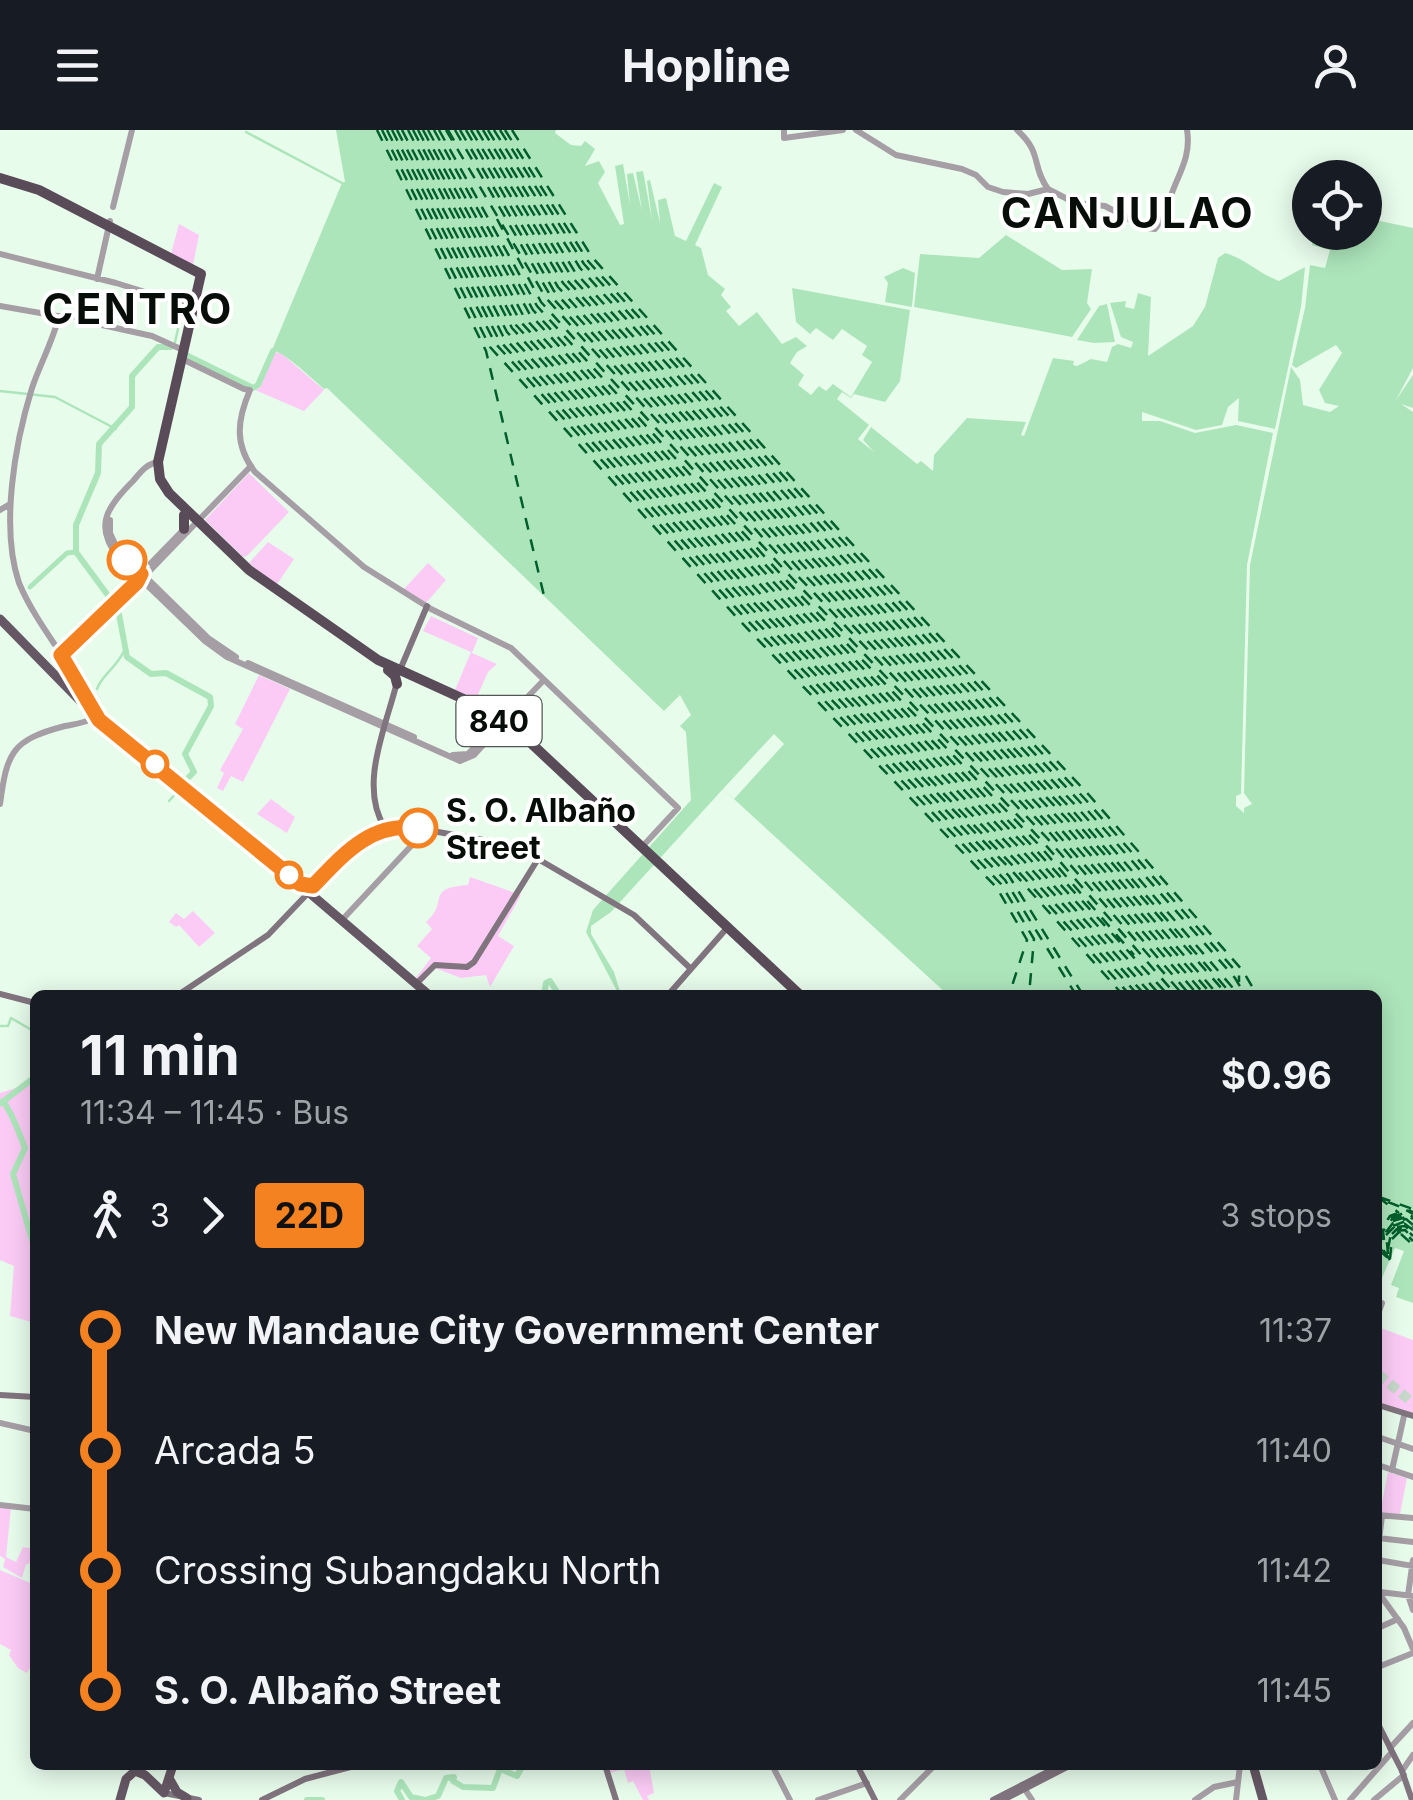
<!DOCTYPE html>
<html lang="en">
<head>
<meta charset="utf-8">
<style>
	body { margin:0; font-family:Inter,sans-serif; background:#20242c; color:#f1f3f6; height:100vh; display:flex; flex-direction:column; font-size:38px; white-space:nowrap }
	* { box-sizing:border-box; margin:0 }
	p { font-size:32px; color:#9ea1a6 }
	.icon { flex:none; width:55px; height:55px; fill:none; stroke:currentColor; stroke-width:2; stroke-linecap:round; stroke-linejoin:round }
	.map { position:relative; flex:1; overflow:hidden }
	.details { position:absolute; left:30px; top:860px; width:1352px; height:780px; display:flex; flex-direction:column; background:#171b24; border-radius:15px; box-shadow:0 5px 25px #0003 }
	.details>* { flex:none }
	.badge { padding:0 20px; border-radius:8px; font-size:35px; line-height:65px }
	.tools { position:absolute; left:1292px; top:30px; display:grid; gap:20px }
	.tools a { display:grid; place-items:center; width:90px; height:90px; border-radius:50%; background:#171b24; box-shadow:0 5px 25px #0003; font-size:50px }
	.map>.badge { position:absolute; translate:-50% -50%; box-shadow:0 0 0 5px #fff }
	.legs { display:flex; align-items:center; gap:15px; height:110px; padding:0 50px; font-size:32px }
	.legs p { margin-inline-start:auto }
	.overview { display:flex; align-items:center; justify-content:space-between; height:170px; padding:0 50px }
	h1 { font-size:55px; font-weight:700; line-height:75px }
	ul { padding:0 50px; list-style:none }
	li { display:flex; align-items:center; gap:35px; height:120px; font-size:38px }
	li i { display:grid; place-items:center; width:15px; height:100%; margin:0 12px; background:currentColor }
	li i::after { content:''; width:25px; height:25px; margin:-12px; border:8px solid; border-radius:50%; background:#171b24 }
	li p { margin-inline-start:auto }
	li:first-child i { background:linear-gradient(#0000 50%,currentColor 0) }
	li:last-child i { background:linear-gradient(currentColor 50%,#0000 0) }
	header { display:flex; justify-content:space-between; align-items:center; height:130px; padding:0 50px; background:#171b24; font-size:45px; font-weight:700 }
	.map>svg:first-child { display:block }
	.green { fill:#fbcbf6 }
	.water { fill:#ade5ba }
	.pier { fill:#e8fcec }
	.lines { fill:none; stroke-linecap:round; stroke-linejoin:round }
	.stream { stroke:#ade5ba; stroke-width:2.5 }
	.canal { stroke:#ade5ba; stroke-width:5 }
	.river { stroke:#ade5ba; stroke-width:6 }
	.ferry { stroke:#005e2c; stroke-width:2.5; stroke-dasharray:12 10; stroke-linecap:butt }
	.trunk-tunnel { stroke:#c6d8ca; stroke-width:10; stroke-dasharray:10 5; stroke-linecap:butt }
	.tertiary { stroke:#a69ea5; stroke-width:6 }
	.secondary { stroke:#80747e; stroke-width:6 }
	.primary { stroke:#655763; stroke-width:9 }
	.trunk { stroke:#5a4b58; stroke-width:10 }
	.line-1-casing { stroke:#fff; stroke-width:22 }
	.line-1 { stroke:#f58220; stroke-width:15 }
	.stop-1-dot { fill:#fff; stroke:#f58220; stroke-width:5 }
	.labels { text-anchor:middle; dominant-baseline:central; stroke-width:8; stroke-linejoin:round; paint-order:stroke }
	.shield { fill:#fff; stroke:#515653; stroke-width:2.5 }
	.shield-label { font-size:30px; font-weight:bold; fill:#070e09 }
	.stop-label { font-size:32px; font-weight:bold; fill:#070e09; stroke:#fff; text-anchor:start }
	.district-label { font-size:42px; font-weight:bold; letter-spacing:2.5px; fill:#070e09; stroke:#fff }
</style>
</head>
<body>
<header><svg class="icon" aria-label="menu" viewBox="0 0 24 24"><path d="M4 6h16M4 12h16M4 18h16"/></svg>Hopline<svg class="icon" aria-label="person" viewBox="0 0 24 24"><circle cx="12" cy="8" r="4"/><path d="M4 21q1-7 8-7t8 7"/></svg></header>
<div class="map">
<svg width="1413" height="1670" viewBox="0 0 1413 1670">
	<rect width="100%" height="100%" fill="#e8fcec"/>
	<path class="green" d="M179,94L199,105L193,135L171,124Z
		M275,222L282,224L324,260L304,281L255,260L260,258Z
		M249,343L289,382L247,426L243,427L205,390Z
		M268,412L294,429L276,456L249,433Z
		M428,433L446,450L426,473L404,459Z
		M431,486L478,508L472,523L497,534L488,542L476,569L455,560L471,522L423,501Z
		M259,545L290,559L243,652L231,646L223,661L217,658L224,643L220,640L243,599L235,594Z
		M271,669L295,687L287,703L257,684Z
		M470,747L521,765L498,806L514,816L490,857L486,845L461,848L435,838L421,854L415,849L431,828L417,816L432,799L426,792C450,772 424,758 468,755Z
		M193,781L215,803L199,817L179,795L176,797L169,792L176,783L184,789Z
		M35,947V1193L10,1186L14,1136L0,1130V963L28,954Z
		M1378,1197L1413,1210V1283L1378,1273Z
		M1388,1342L1407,1348L1400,1384L1380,1383Z
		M0,1376L11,1377L6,1427L16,1432L23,1417L35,1419V1428H31L29,1434H26L22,1448L3,1437L5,1429L0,1426Z
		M0,1440L35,1455V1529L27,1543L18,1538L9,1525L11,1520L0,1514Z
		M608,1635H649L654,1663L647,1666L649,1670H643L633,1651L628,1653L624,1639L610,1643Z"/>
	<path class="water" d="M336,0H556L555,3L571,15L581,16L585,11L595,19L585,36L599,31L605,42L598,53L620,95L624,94L615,36L623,34L630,75L627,44L633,43L642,81L636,42L643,41L652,90L647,51L650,50L660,93L658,70L666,68L675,106L686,111L714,53L722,57L695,115L701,118L708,145L725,159L721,165L731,177L726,181L739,196L757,182L782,214L796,207L807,216L797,222L790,233L804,245L798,255L811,265L819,256L826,261L833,254L851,267L872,232L862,225L867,216L842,199L833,210L816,198L810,204L796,192L792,158L910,180L900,251L885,272L854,264L851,268L842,262L837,269L869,295L858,309L874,322L863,310L871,297L917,334L921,331L933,341L934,325L967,288L1026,292L1021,305L1024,306L1053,228L1074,231L1073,235L1077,236L1091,229L1107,232L1112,217L1118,214L1131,218L1133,212L1121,207L1110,173L1126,171L1125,177L1134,179L1138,163L1151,167L1148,226L1193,196L1205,177L1218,128L1225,123C1244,128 1258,143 1279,151L1305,137L1301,177L1275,299L1238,291L1239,268L1228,277L1222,295L1196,300L1142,282V291H1160L1195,303L1236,295L1273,303L1247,435L1241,664L1236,666V676L1244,683V678L1252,674L1244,663L1250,435L1291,237L1300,250L1303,275L1330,282L1339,276L1325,273L1319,260L1342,223L1336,215L1296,238L1292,235L1305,178L1310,135L1325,138L1330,120L1312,115L1313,103L1365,102V94L1380,91L1413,98V238L1396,270L1413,245V278L1401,274L1413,282V1173L1396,1167L1399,1158L1391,1155L1404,1121L1395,1118L1378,1157V865H948L723,659L611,782L591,796V804L614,842L621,865H619L586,802L593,780L691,670L686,602L680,596L691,585L680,565L664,581L327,258L324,259C310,247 287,224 272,220L342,53L345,52Z
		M1006,105L1062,140L1092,139L1087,173L1091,179L1072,207L914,177L920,124L979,128Z
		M903,138L915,143L912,177L885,172L888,153L884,147Z
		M1107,174L1115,212L1094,213L1077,210L1099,176Z"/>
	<path class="pier" d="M774,604L784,614L734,669L723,659Z"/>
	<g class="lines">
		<path class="stream" d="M246,2L342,53
			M175,212L178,199
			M0,261L55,267L116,299
			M97,559C102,544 117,538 125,519
			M169,671L180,659
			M0,896H8L11,888L30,899L35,894"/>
		<path class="canal" d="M30,457L67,423L76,422"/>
		<path class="river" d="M171,217H158L132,246V277L99,314L98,343L76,395V422L118,479L127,527L151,544L166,543L210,567L211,576L185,624L194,642L184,652
			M182,223L253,258L258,255L273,221
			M544,865L546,853L550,851L559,865
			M3,971C14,986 18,1001 25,1018L13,1044L32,1110H35
			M1,973L35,947
			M307,1670H322
			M402,1670L397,1661L401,1652L411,1667L425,1670L438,1666L446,1648L454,1647L453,1651L463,1657L493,1658L500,1639L517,1646L523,1635"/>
		<path class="ferry" d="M377,0L486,221L545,470
			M382,0L490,217L741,492L997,758L1027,810L1009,865
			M387,0L495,213L745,488L1001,754L1034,809L1029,865
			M392,0L499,210L749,484L1005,750L1076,865
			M397,0L503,206L753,480L1009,746L1083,865
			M402,0L507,202L757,476L1013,742L1123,865
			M408,0L512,198L761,473L1016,739L1130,865
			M413,0L516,195L765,469L1020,735L1138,865
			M418,0L520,191L770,465L1024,731L1145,865
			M423,0L524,187L774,461L1028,727L1152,865
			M428,0L529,183L778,457L1032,723L1160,865
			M434,0L533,180L782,453L1035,719L1168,865
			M439,0L537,176L786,450L1039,715L1134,825
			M446,0L546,168L794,442L1047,708L1183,865
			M448,0L455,12
			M455,0L550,165L798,438L1051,704L1190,865
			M460,0L554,161L802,434L1054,700L1198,865
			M466,0L558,157L806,430L1058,696L1205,865
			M471,0L563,153L810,426L1062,692L1212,865
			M477,0L567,150L814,423L1066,688L1218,865
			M483,0L571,146L818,419L1070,685L1222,859L1223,865
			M488,0L575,142L822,415L1073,681L1232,865
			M494,0L580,138L827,411L1077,677L1239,865
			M500,0L584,134L831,407L1081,673L1235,848L1245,865
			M505,0L588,131L835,403L1085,669L1239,845V852
			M512,0L592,127L839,400L1089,665L1243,841L1257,865
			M497,89L541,172L790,446L1043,712L1176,865
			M1378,1067L1399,1083
			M1379,1067L1413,1079
			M1388,1072L1413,1082
			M1391,1088L1406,1082L1413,1087
			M1393,1091L1406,1087
			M1393,1096L1406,1091L1413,1097
			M1397,1097L1405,1096L1413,1103
			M1378,1101L1382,1116
			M1397,1101L1405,1100L1413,1108
			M1392,1104L1397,1099L1405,1098L1413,1106
			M1401,1104L1413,1115
			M1386,1105L1395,1096L1405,1094L1413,1100
			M1392,1109L1399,1102L1405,1103L1413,1111
			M1384,1110L1383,1101L1392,1089L1406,1085L1413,1089
			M1380,1111L1378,1113L1384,1125
			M1378,1119L1389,1129
			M1388,1119L1391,1103
			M1388,1124L1386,1102L1393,1093L1406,1089L1413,1095
			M1390,1129L1392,1107
			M1390,1130L1384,1121L1381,1100L1390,1086L1406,1080L1413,1084"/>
		<path class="trunk-tunnel" d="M1378,1244L1413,1273"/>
		<path class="tertiary" d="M784,0V8L843,0
			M856,0L896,25L962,39L976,45L988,57L1003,62L1028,64L1048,59
			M1017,0C1043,23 1031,36 1048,59
			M1048,59L1075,73L1105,76L1145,98L1155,99L1169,80C1168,56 1193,34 1187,0
			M113,77L132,0
			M0,124L116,153L194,177
			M97,149L110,91
			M0,176L69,188L88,183
			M88,183L102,195L152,206L183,220
			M59,186C53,211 40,234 32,258C15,313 0,397 19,453C38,498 73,534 93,578
			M182,229L244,259
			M244,259L250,260C237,290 234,315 255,342L364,437L431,479L511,518L678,678L641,718
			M158,332C146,334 141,342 133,351C107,377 93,396 119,428L205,511L227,527L460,631L474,625L507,589
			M0,380L10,374
			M110,390V403L118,420L208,508L236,527
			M151,433L184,399
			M61,525L141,450L250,337
			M248,533L414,607
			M515,580L542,552
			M453,625L468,624L493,597
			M0,674C7,623 11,610 65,596C76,594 86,593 96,587
			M342,790L411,716L422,698
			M1378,1184L1382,1173
			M0,1293L35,1301
			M1378,1307L1413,1319
			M1378,1335L1413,1347
			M1392,1340L1404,1286
			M0,1375L35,1379
			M1378,1385L1413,1388
			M1378,1408L1413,1412
			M1378,1418L1382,1386
			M1378,1430L1413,1436
			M1413,1430L1408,1465L1413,1480
			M1378,1462L1404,1498L1413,1519
			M1380,1462L1413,1466
			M1378,1498L1398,1489
			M1378,1537L1413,1523
			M1390,1618L1413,1593
			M772,1635L790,1670
			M1320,1635L1335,1670
			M1402,1641L1413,1625
			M1022,1655L1032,1670
			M818,1670L867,1653
			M900,1670L935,1635
			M1195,1670L1214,1657L1238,1652
			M1236,1670L1240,1635
			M1350,1670L1392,1622
			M1374,1670L1404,1645"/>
		<path class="secondary" d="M400,540L427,476
			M385,698C358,656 386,597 397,552
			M268,805L355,714L382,700L410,697L500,713L538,729L634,785L690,838
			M416,854L435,835L467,837L474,832L538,729
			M0,864L35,873
			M178,865L268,805
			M668,865L727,798
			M0,1265L35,1267
			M1378,1275L1413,1286
			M1378,1594L1402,1641L1412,1670
			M605,1635L616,1670
			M857,1635L875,1670
			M164,1663L199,1670
			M262,1670L305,1649L358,1635
			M993,1670L1061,1635
			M1003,1670L1071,1635"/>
		<path class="primary" d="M0,489L96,587L230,695L429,865
			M1253,1635L1263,1670
			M169,1648L177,1662L187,1668
			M120,1670L126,1649L135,1641L145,1645L164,1663L173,1635"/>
		<path class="trunk" d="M0,48L39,60L201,144L158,332L160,349L169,363L249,440L378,530L503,587L800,865
			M184,385V399
			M388,540L395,546L397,554
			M492,586L493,598
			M514,597L512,587L517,579"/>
	</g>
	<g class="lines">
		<defs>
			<path id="line-1" d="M127,430L141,444L137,452L61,525L99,590L300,754L313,756C343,725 370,692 418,698"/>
		</defs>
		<use href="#line-1" class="line-1-casing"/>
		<use href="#line-1" class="line-1"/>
	</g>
	<g class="stop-1-dot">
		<circle cx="127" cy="430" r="18"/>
		<circle cx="155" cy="634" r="12"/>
		<circle cx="418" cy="698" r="18"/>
		<circle cx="289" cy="745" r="12"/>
	</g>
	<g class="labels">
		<rect class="shield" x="456.5" y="566" width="85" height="50" rx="8"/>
		<g class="shield-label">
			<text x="499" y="591">840</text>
		</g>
		<g class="stop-label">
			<text x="446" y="680">S. O. Albaño<tspan x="446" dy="37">Street</tspan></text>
		</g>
		<g class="district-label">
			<text x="1128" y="82">CANJULAO</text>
			<text x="138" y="178">CENTRO</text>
		</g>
	</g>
</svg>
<div class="tools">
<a><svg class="icon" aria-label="locate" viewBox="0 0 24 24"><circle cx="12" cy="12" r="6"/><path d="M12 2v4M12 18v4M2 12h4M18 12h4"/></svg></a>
</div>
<section class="details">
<div class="overview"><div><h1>11 min</h1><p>11:34 – 11:45 · Bus</p></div><b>$0.96</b></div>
<div class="legs"><svg class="icon" aria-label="walk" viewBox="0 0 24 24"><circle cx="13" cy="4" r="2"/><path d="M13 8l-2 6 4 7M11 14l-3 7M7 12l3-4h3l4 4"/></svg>3<svg class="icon" aria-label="forward" viewBox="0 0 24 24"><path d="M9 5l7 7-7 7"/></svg><b class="badge" style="background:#f58220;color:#111">22D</b><p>3 stops</p></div>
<ul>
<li><i style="color:#f58220"></i><b>New Mandaue City Government Center</b><p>11:37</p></li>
<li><i style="color:#f58220"></i><span>Arcada 5</span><p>11:40</p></li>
<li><i style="color:#f58220"></i><span>Crossing Subangdaku North</span><p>11:42</p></li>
<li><i style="color:#f58220"></i><b>S. O. Albaño Street</b><p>11:45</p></li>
</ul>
</section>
</div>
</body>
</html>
